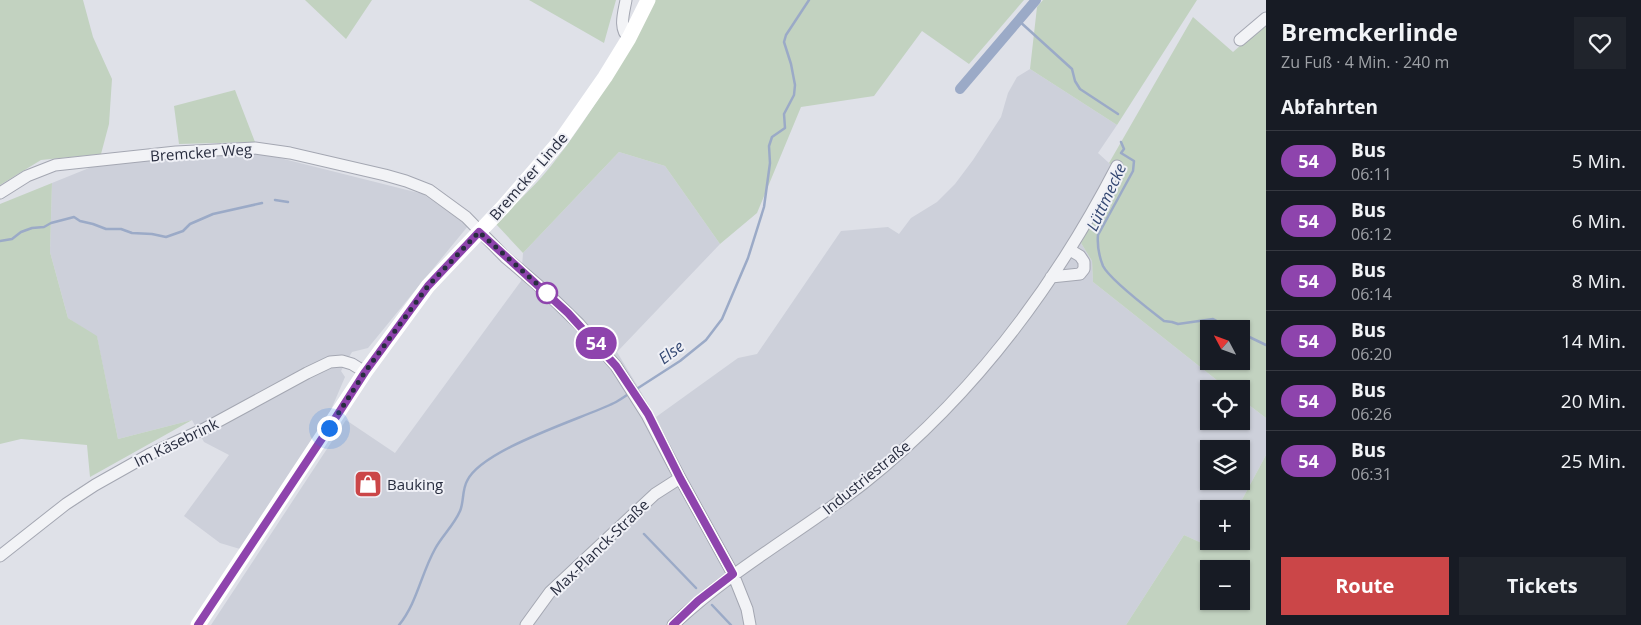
<!DOCTYPE html>
<html lang="de">
<head>
<meta charset="utf-8">
<style>
	body { margin:0; font-family:"Open Sans",sans-serif; background:#20242c; color:#f1f3f6; height:100vh; display:flex; flex-direction:column; font-size:19px; white-space:nowrap }
	* { box-sizing:border-box; margin:0 }
	p { font-size:16px; color:#9ea1a6 }
	.icon { flex:none; width:28px; height:28px; fill:none; stroke:currentColor; stroke-width:2; stroke-linecap:round; stroke-linejoin:round }
	.map { position:relative; flex:1; overflow:hidden }
	.details { display:flex; flex-direction:column; background:#171b24; width:375px }
	.details>* { flex:none }
	.badge { padding:0 10px; border-radius:16px; font-size:18px; line-height:32px }
	.needle { width:32px; rotate:311deg }
	.controls { position:absolute; left:1200px; top:320px; display:grid; gap:10px }
	.controls a { display:grid; place-items:center; width:50px; height:50px; border-radius:0px; background:#171b24; box-shadow:0 1px 4px #0004; font-size:25px }
	.you { position:absolute; width:25px; height:25px; margin:-12px; border:4px solid #fff; border-radius:50%; background:#1a73e8; box-shadow:0 0 0 8px #1a73e833 }
	.map>.badge { position:absolute; translate:-50% -50%; box-shadow:0 0 0 2px #fff }
	h2 { padding:0 15px; font-size:19px; line-height:45px }
	.round { display:grid; place-items:center; flex:none; width:52px; height:52px; border-radius:0px; background:#20242c }
	.headline { display:flex; align-items:center; justify-content:space-between; height:85px; padding:0 15px }
	h1 { font-size:24px; font-weight:700; line-height:38px }
	.button { display:flex; gap:10px; margin-top:auto; padding:10px 15px }
	.button a { flex:1; height:58px; border-radius:0px; background:#cb4648; color:#fff; font-size:20px; font-weight:700; line-height:58px; text-align:center }
	.button a+a { background:#20242c; color:#f1f3f6 }
	ul { padding:0; list-style:none }
	li { display:flex; align-items:center; gap:15px; height:60px; padding:0 15px; border-top:1px solid #363941 }
	li div { flex:1 }
	li b { display:block; font-size:19px }
	li em { font-style:normal }
	li .badge { min-width:55px; font-weight:700; text-align:center }
	main { display:flex; flex:1; min-height:0 }
	.map>svg:first-child { display:block }
	.built { fill:#cdd0da; fill-rule:evenodd }
	.green { fill:#c2d2c0; fill-rule:evenodd }
	.lines { fill:none; stroke-linecap:round; stroke-linejoin:round }
	.stream { stroke:#9baac7; stroke-width:2.5 }
	.canal { stroke:#9baac7; stroke-width:10 }
	.street-casing { stroke:#a4a7b2; stroke-width:13 }
	.street { stroke:#f2f3f6; stroke-width:11 }
	.secondary { stroke:#fff; stroke-width:15 }
	.line-casing { stroke:#fff; stroke-width:11 }
	.line { stroke:#8e44ad; stroke-width:8 }
	.walk { stroke:#282d3f; stroke-width:5; stroke-dasharray:0 9 }
	.stop-dot { fill:#fff; stroke:#8e44ad; stroke-width:2.5 }
	.labels { text-anchor:middle; dominant-baseline:central; stroke-width:4; stroke-linejoin:round; paint-order:stroke }
	.street-label { font-size:15px; fill:#282d3f; stroke:#eff0f6 }
	.poi-label { font-size:15px; fill:#282d3f; stroke:#eff0f6; text-anchor:start }
	.water-label { font-size:16px; font-style:italic; fill:#334772; stroke:#eff0f6 }
</style>
</head>
<body>
<main>
<div class="map">
<svg width="1266" height="625" viewBox="0 0 1266 625">
	<rect width="100%" height="100%" fill="#dfe1e8"/>
	<path class="built" d="M1030,69L1117,125L1098,153L1119,172L1081,243L1092,261L1093,282L1228,389H1209V421H1241V399L1266,418V455L1237,509H1209V541H1219L1215,549L1184,535L1126,625H211L346,420L395,453L521,281L523,253L619,152L665,166L720,244L617,352L656,417L738,358L757,354L841,231L888,227L899,234L911,218L937,202L955,184L973,160L1001,117L1008,93L1017,77ZM1209,449H1241V481H1209Z
		M260,153L423,194L468,226L368,348L352,352L341,371L345,377L324,426L240,549L220,543L184,516L229,455L204,442L192,420L118,439L97,337L68,318L50,252L52,183L94,166L185,157Z"/>
	<path class="green" d="M0,0H83L93,37L112,79L109,124L101,154L41,160L0,185Z
		M305,0H372L346,39Z
		M529,0H616L604,43Z
		M653,0H1024L969,64L922,31L874,96L801,107L757,213L720,244L665,166L619,152L523,253L496,224C514,205 535,186 551,166C591,115 625,59 653,0Z
		M1043,0H1197L1117,125L1030,69L1037,7Z
		M1193,17L1233,52L1266,23V418L1241,399V389H1228L1093,282L1092,261L1081,243L1119,172L1109,163ZM1209,329H1241V361H1209Z
		M235,90L255,142L179,144L174,106Z
		M52,183L50,252L68,318L97,336L118,439L192,420L90,477L87,445L21,439L0,444V204Z
		M1266,455V625H1126L1184,535L1215,549L1219,541H1241V509H1237ZM1209,569H1241V601H1209Z"/>
	<g class="lines">
		<path class="stream" d="M1018,20L1072,69L1075,81L1080,89L1118,114
			M1121,142L1124,149L1121,153L1134,161L1133,171L1098,235C1097,246 1099,256 1103,266C1110,280 1150,310 1164,321L1172,322L1178,324L1213,319L1232,329
			M275,200L288,202
			M0,241L12,239L21,232L32,228L44,227L51,223L74,217L80,221L93,224L106,229H121L132,233L152,234L166,237L183,231L190,224L213,214L262,203
			M1241,333L1266,345
			M635,390L680,361L706,340L722,319L748,258L764,207L770,163L769,146L772,137L785,128L784,114L794,95L795,85L791,64L784,42L786,35L809,0
			M644,534L696,588
			M712,605L731,625
			M399,625C417,603 421,574 435,549C442,536 454,525 460,511C464,502 462,490 467,481C482,449 581,419 614,403C620,400 625,396 630,393"/>
		<path class="canal" d="M960,89L1036,0"/>
		<defs>
			<path id="street" d="M626,0C624,12 618,29 629,38
				M1240,40L1266,18
				M0,193L27,176L55,165L176,152L255,148L290,153L385,175L406,181L429,190L466,217L505,257L546,292L579,324L616,366L647,415L680,478L733,574L747,609L750,625
				M1051,277L1080,274L1084,269V262L1080,256L1070,250
				M0,556L66,504L95,485L150,454L204,429L307,373L330,362L342,361L352,364L365,372
				M526,625L550,592L655,494L680,478
				M673,625C732,569 801,532 864,483C971,398 1055,286 1117,166"/>
		</defs>
		<use href="#street" class="street-casing"/>
		<use href="#street" class="street"/>
		<path class="secondary" d="M198,625L365,372L428,286L503,207L561,140L605,77L629,38L648,0"/>
	</g>
	<g class="lines">
		<defs>
			<path id="line" d="M198,625L329,428L365,372L428,286L479,232L568,313L616,366L648,414L680,478L733,574L698,601L673,625"/>
		</defs>
		<use href="#line" class="line-casing"/>
		<use href="#line" class="line"/>
		<path class="walk" d="M329,428L365,372L428,286L479,232L547,293"/>
	</g>
	<defs>
		<symbol id="shop-square" viewBox="-11 -11 22 22"><rect x="-9" y="-9" width="18" height="18" rx="4" fill="#cb4648" stroke="#eff0f6"/><path d="M-5-2.5h2.3a2.7 3.5 0 0 1 5.4 0H5L5.5 6h-11ZM-1.5-2.5h3a1.5 2.3 0 0 0-3 0Z" fill="#fff"/></symbol>
	</defs>
	<g fill-rule="evenodd">
		<use href="#shop-square" x="352" y="468" width="32" height="32"/>
	</g>
	<circle class="stop-dot" cx="547" cy="293" r="10"/>
	<g class="labels">
		<g class="street-label">
			<text transform="translate(201 152) rotate(-4)">Bremcker Weg</text>
			<text transform="translate(528 176) rotate(-49)">Bremcker Linde</text>
			<text transform="translate(176 442) rotate(-26)">Im Käsebrink</text>
			<text transform="translate(866 477) rotate(-39)">Industriestraße</text>
			<text transform="translate(599 547) rotate(-44)">Max-Planck-Straße</text>
		</g>
		<g class="poi-label">
			<text x="387" y="484">Bauking</text>
		</g>
		<g class="water-label">
			<text transform="translate(1106 197) rotate(-65)">Lüttmecke</text>
			<text transform="translate(671 352) rotate(-37)">Else</text>
		</g>
	</g>
</svg>
<div class="controls">
<a><svg class="needle" viewBox="-14 -14 28 28"><path d="M0-13l5 13h-10z" fill="#e53935"/><path d="M0 13l5-13h-10z" fill="#9ea1a6"/></svg></a>
<a><svg class="icon" aria-label="locate" viewBox="0 0 24 24"><circle cx="12" cy="12" r="6"/><path d="M12 2v4M12 18v4M2 12h4M18 12h4"/></svg></a>
<a><svg class="icon" aria-label="layers" viewBox="0 0 24 24"><path d="M12 4l9 5-9 5-9-5zM3 14l9 5 9-5"/></svg></a>
<a>+</a>
<a>−</a>
</div>
<div class="you" style="left:329px;top:428px"></div>
<b class="badge" style="left:596px;top:343px;background:#8e44ad;color:#fff">54</b>
</div>
<section class="details">
<div class="headline"><div><h1>Bremckerlinde</h1><p>Zu Fuß · 4 Min. · 240 m</p></div><a class="round"><svg class="icon" aria-label="heart" viewBox="0 0 24 24"><path d="M12 20l-8-8c-3-5 5-10 8-4 3-6 11-1 8 4z"/></svg></a></div>
<h2>Abfahrten</h2>
<ul>
<li><span class="badge" style="background:#8e44ad;color:#fff">54</span><div><b>Bus</b><p>06:11</p></div><em>5 Min.</em></li>
<li><span class="badge" style="background:#8e44ad;color:#fff">54</span><div><b>Bus</b><p>06:12</p></div><em>6 Min.</em></li>
<li><span class="badge" style="background:#8e44ad;color:#fff">54</span><div><b>Bus</b><p>06:14</p></div><em>8 Min.</em></li>
<li><span class="badge" style="background:#8e44ad;color:#fff">54</span><div><b>Bus</b><p>06:20</p></div><em>14 Min.</em></li>
<li><span class="badge" style="background:#8e44ad;color:#fff">54</span><div><b>Bus</b><p>06:26</p></div><em>20 Min.</em></li>
<li><span class="badge" style="background:#8e44ad;color:#fff">54</span><div><b>Bus</b><p>06:31</p></div><em>25 Min.</em></li>
</ul>
<div class="button"><a>Route</a><a>Tickets</a></div>
</section>
</main>
</body>
</html>
